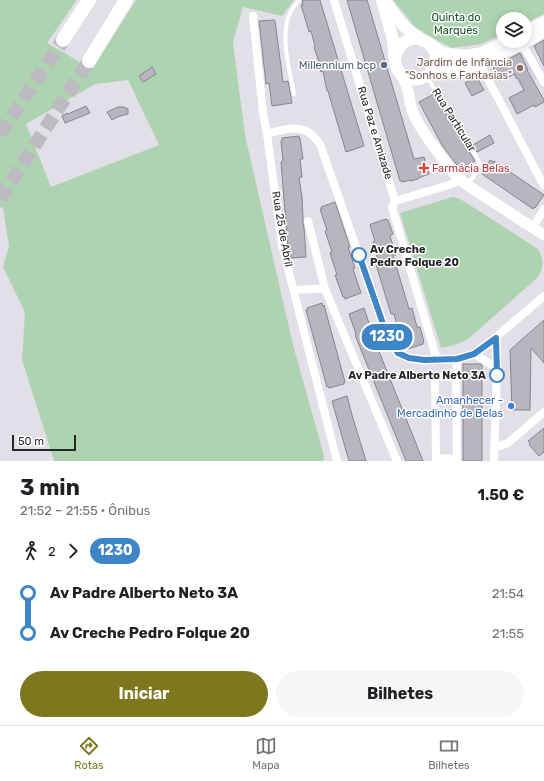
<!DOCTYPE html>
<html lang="pt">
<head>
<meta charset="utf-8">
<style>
	body { margin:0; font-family:Rubik,sans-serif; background:#f6f6f6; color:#202124; height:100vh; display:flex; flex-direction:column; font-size:15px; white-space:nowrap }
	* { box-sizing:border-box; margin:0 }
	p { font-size:13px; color:#757577 }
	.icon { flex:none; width:22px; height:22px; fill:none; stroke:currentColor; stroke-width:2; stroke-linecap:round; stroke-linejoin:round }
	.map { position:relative; height:461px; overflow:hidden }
	.drawer { display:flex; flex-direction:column; background:#fff; flex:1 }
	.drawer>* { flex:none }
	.badge { padding:0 8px; border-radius:13px; font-size:14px; line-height:26px }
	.tools { position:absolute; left:496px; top:12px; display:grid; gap:8px }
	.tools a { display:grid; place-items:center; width:36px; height:36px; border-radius:50%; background:#fff; box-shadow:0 2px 10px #0003; font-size:20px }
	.scale { position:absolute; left:12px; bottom:10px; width:64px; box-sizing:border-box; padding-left:4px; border:2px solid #272629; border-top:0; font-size:11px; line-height:14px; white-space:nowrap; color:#272629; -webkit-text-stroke:3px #fff; paint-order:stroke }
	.map>.badge { position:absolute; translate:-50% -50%; box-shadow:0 0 0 2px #fff }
	.legs { display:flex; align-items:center; gap:6px; height:44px; padding:0 20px; font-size:13px }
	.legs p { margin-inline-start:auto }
	.summary { display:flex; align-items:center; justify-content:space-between; height:68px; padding:0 20px }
	h1 { font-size:22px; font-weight:700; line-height:30px }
	.cta { display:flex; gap:8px; margin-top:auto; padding:8px 20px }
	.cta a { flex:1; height:46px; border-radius:24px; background:#7d781d; color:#fff; font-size:16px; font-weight:700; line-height:46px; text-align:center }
	.cta a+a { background:#f6f6f6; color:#202124 }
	ul { padding:0 20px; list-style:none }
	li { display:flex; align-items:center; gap:14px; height:40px; font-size:15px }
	li i { display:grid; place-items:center; width:6px; height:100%; margin:0 5px; background:currentColor }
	li i::after { content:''; width:10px; height:10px; margin:-5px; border:3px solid; border-radius:50%; background:#fff }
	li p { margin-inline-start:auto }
	li:first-child i { background:linear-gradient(#0000 50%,currentColor 0) }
	li:last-child i { background:linear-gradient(currentColor 50%,#0000 0) }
	.dock { display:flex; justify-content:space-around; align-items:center; height:56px; border-top:1px solid #e0e0e0; background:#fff; font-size:11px; color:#757577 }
	.dock a { display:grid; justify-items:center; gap:2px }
	.dock .current { color:#7d781d }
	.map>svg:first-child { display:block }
	.built { fill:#d8d1e1 }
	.green { fill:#aed3b0; fill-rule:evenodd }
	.building { fill:#b9b5be; stroke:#88848d }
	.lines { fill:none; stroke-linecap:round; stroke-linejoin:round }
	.highway-tunnel { stroke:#bdbac2; stroke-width:14; stroke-dasharray:14 7; stroke-linecap:butt }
	.lane { stroke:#fff; stroke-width:4 }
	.street { stroke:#fff; stroke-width:8 }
	.secondary { stroke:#fff; stroke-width:11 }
	.primary { stroke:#fff; stroke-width:12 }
	.highway { stroke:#fff; stroke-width:14 }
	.line-1-casing { stroke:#fff; stroke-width:9 }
	.line-1 { stroke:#3d85c6; stroke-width:6 }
	.service-dot { fill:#5c6f8a; stroke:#fff; stroke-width:1.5 }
	.education-dot { fill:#8d6e63; stroke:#fff; stroke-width:1.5 }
	.health-dot { fill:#e0444e; stroke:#fff; stroke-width:1.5 }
	.stop-1-dot { fill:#fff; stroke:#3d85c6; stroke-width:2 }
	.shop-dot { fill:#3f7fe0; stroke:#fff; stroke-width:1.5 }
	.labels { text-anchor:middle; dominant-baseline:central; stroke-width:3; stroke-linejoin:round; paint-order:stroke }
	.park-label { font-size:11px; fill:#175724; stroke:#fff }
	.education-label { font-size:11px; fill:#785e54; stroke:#fff; text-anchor:end }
	.service-label { font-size:11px; fill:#4e5e75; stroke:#fff; text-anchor:end }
	.street-label { font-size:11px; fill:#272629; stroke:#fff }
	.health-label { font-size:11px; fill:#be3a42; stroke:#fff; text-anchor:start }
	.stop-label { font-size:11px; font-weight:bold; fill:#272629; stroke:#fff; text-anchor:start }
	.shop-label { font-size:11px; fill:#366cbe; stroke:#fff; text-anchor:end }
</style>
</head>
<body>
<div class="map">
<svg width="544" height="461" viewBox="0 0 544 461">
	<rect width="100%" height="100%" fill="#e3dfe8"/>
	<path class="built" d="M515,52L523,53L537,79L520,88L504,58Z"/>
	<path class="green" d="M0,0H77L47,43L92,69L136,0H294L282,16L243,7L233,42L245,135L293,345L323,452L324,461H54L22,360L25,312L3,267L9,246L3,207L0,208ZM128,80L159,145L51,187L26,124L95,84Z
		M393,0H544V14L525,23V19H503V34L481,44L452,48L433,38L415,27Z
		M453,197L460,199L465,202L538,249C544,259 544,269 537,278L467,340L454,345L441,348L400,213L446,199Z"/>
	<path class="building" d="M302,0H320L364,146L346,152L328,91H327L323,71L321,72L319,66L320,65L314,47L315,46L311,31L309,32L305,18L301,5H303Z
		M347,0H367L414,159L424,157L429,174L418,178V179L411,181V180L402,182V181H400Z
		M274,20L275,21L283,82L288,81L292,103L272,106L269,83L266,84L259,21Z
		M544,40V66L534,46Z
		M520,53L528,70H527L544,100V102L535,107L534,105L517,114L509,98L524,90L518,78L517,79L514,74L504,80L503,78L500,81L493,68Z
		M152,67L156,74L143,82L139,76Z
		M476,76L484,90L472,96L465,83Z
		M434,94L475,161L460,169L442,145L419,102Z
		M86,106L90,113L65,123L62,116L67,113L68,114Z
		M118,107H124L128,109V114L117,117L112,120L107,112Z
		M490,135L494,143L477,152L473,145Z
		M299,136V138H300L303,159H300L302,177L299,178L302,197L303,218V222L304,228L306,257L291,258L288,246L284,199L281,162L283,161L281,141L282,140V138Z
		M490,160L494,162V161L544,195L535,208L534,207L533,209L482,174L483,173L482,172Z
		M335,202L350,247H348L355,268L353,269L361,293L345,299V297H343L335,275H337L330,253L332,252L325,231L327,230L320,209H322L321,207Z
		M386,219L387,220H388L393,234L390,236L396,255H393L409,309L412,308L417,327H420L424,342H423V344L408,349V347L406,348L401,331L399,332L394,314H391L375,261L378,260L373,242L375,241L370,225L371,224Z
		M322,303L323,306L324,305L345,382H344V384L329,388L328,386L327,387L306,310H308L307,308Z
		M364,308L371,329H370L423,461H406L355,335L356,334L349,314Z
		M544,320V363L531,348L530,410H512L510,350Z
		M463,364H481L482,365V461H463Z
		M347,396L352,415L366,461H349L332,401Z
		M544,428V452L539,456L531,447L529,444L530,443L528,441Z"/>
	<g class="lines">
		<path class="highway-tunnel" d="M0,134L63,40
			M0,199L89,61"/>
		<path class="lane" d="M427,77L479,161C481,170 472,178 467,185
			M294,94C290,71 282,45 287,22C288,14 294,6 299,0"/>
		<path class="street" d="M334,0L395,201L449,185L455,183L459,178
			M253,16L263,113L267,134L282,245L337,461
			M522,44L544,82
			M480,64L544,186
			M267,134C282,130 298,124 311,134C315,137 317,141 320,144L388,338L398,353L409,358L424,360L457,359L474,354L496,337L544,296
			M395,201L392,207L437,360
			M308,221L325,289L397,461
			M533,227L544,209
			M294,290L313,289H325
			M474,354L497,368
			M456,377L457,359
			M494,448L508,443L544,412
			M457,461V459L456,377H435L436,458L457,459
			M494,461L497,368L496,337"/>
		<path class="secondary" d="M400,72L406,85L409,95L410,103L413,113L418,123L429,140L455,175L467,185L544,235"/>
		<path class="primary" d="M382,0C386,14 390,27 393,41C394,49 394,58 396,66C404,91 443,78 435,53C433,47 428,42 422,40C407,35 397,46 395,60
			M386,2C398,19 404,29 422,40
			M525,32L544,22
			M430,44L441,52L449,54L467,56L482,53L507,41
			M430,73L457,70L480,64L522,44L544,31"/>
		<path class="highway" d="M63,40L89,0
			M89,61L126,0"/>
	</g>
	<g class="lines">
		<defs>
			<path id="line-1" d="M359,255L388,338L398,353L409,358L424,360L457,359L474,354L496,338L497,375"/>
		</defs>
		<use href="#line-1" class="line-1-casing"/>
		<use href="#line-1" class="line-1"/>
	</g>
	<circle class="service-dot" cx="384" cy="65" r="4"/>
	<circle class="education-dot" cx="520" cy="68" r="4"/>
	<path class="health-dot" d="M422 162h4v4h4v4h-4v4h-4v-4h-4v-4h4z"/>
	<g class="stop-1-dot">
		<circle cx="359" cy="255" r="7"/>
		<circle cx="497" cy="375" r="7"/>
	</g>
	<circle class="shop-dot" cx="511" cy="406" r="4"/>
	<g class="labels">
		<g class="park-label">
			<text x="456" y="17">Quinta do<tspan x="456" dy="13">Marquês</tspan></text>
		</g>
		<g class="education-label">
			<text x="512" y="62">Jardim de Infância<tspan x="512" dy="13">"Sonhos e Fantasias"</tspan></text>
		</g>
		<g class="service-label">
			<text x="376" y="65">Millennium bcp</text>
		</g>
		<g class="street-label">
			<text transform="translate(454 120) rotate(58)">Rua Particular</text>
			<text transform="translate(375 133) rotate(73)">Rua Paz e Amizade</text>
			<text transform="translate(282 229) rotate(80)">Rua 25 de Abril</text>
		</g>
		<g class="health-label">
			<text x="432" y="168">Farmácia Belas</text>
		</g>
		<g class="stop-label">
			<text x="370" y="249">Av Creche<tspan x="370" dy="13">Pedro Folque 20</tspan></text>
			<text x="486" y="375" text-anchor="end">Av Padre Alberto Neto 3A</text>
		</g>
		<g class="shop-label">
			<text x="503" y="400">Amanhecer -<tspan x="503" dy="13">Mercadinho de Belas</tspan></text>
		</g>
	</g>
</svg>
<div class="tools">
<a><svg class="icon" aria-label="layers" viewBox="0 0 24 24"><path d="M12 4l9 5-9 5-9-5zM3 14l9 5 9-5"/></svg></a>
</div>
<div class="scale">50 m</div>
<b class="badge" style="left:387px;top:337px;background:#3d85c6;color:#fff">1230</b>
</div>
<section class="drawer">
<div class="summary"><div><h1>3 min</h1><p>21:52 – 21:55 · Ônibus</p></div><b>1.50 €</b></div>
<div class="legs"><svg class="icon" aria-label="walk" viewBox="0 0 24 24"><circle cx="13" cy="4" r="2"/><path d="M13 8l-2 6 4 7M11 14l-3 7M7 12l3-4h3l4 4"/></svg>2<svg class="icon" aria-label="forward" viewBox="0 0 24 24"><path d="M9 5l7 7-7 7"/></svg><b class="badge" style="background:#3d85c6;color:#fff">1230</b></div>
<ul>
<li><i style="color:#3d85c6"></i><b>Av Padre Alberto Neto 3A</b><p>21:54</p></li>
<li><i style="color:#3d85c6"></i><b>Av Creche Pedro Folque 20</b><p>21:55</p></li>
</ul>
<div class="cta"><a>Iniciar</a><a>Bilhetes</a></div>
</section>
<nav class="dock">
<a class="current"><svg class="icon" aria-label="directions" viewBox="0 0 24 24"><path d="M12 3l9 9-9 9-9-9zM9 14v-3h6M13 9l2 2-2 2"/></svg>Rotas</a>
<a><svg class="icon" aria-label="map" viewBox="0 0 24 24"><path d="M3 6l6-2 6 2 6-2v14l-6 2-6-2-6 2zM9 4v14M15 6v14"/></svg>Mapa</a>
<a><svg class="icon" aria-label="tickets" viewBox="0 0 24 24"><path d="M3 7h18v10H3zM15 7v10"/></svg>Bilhetes</a>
</nav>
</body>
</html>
